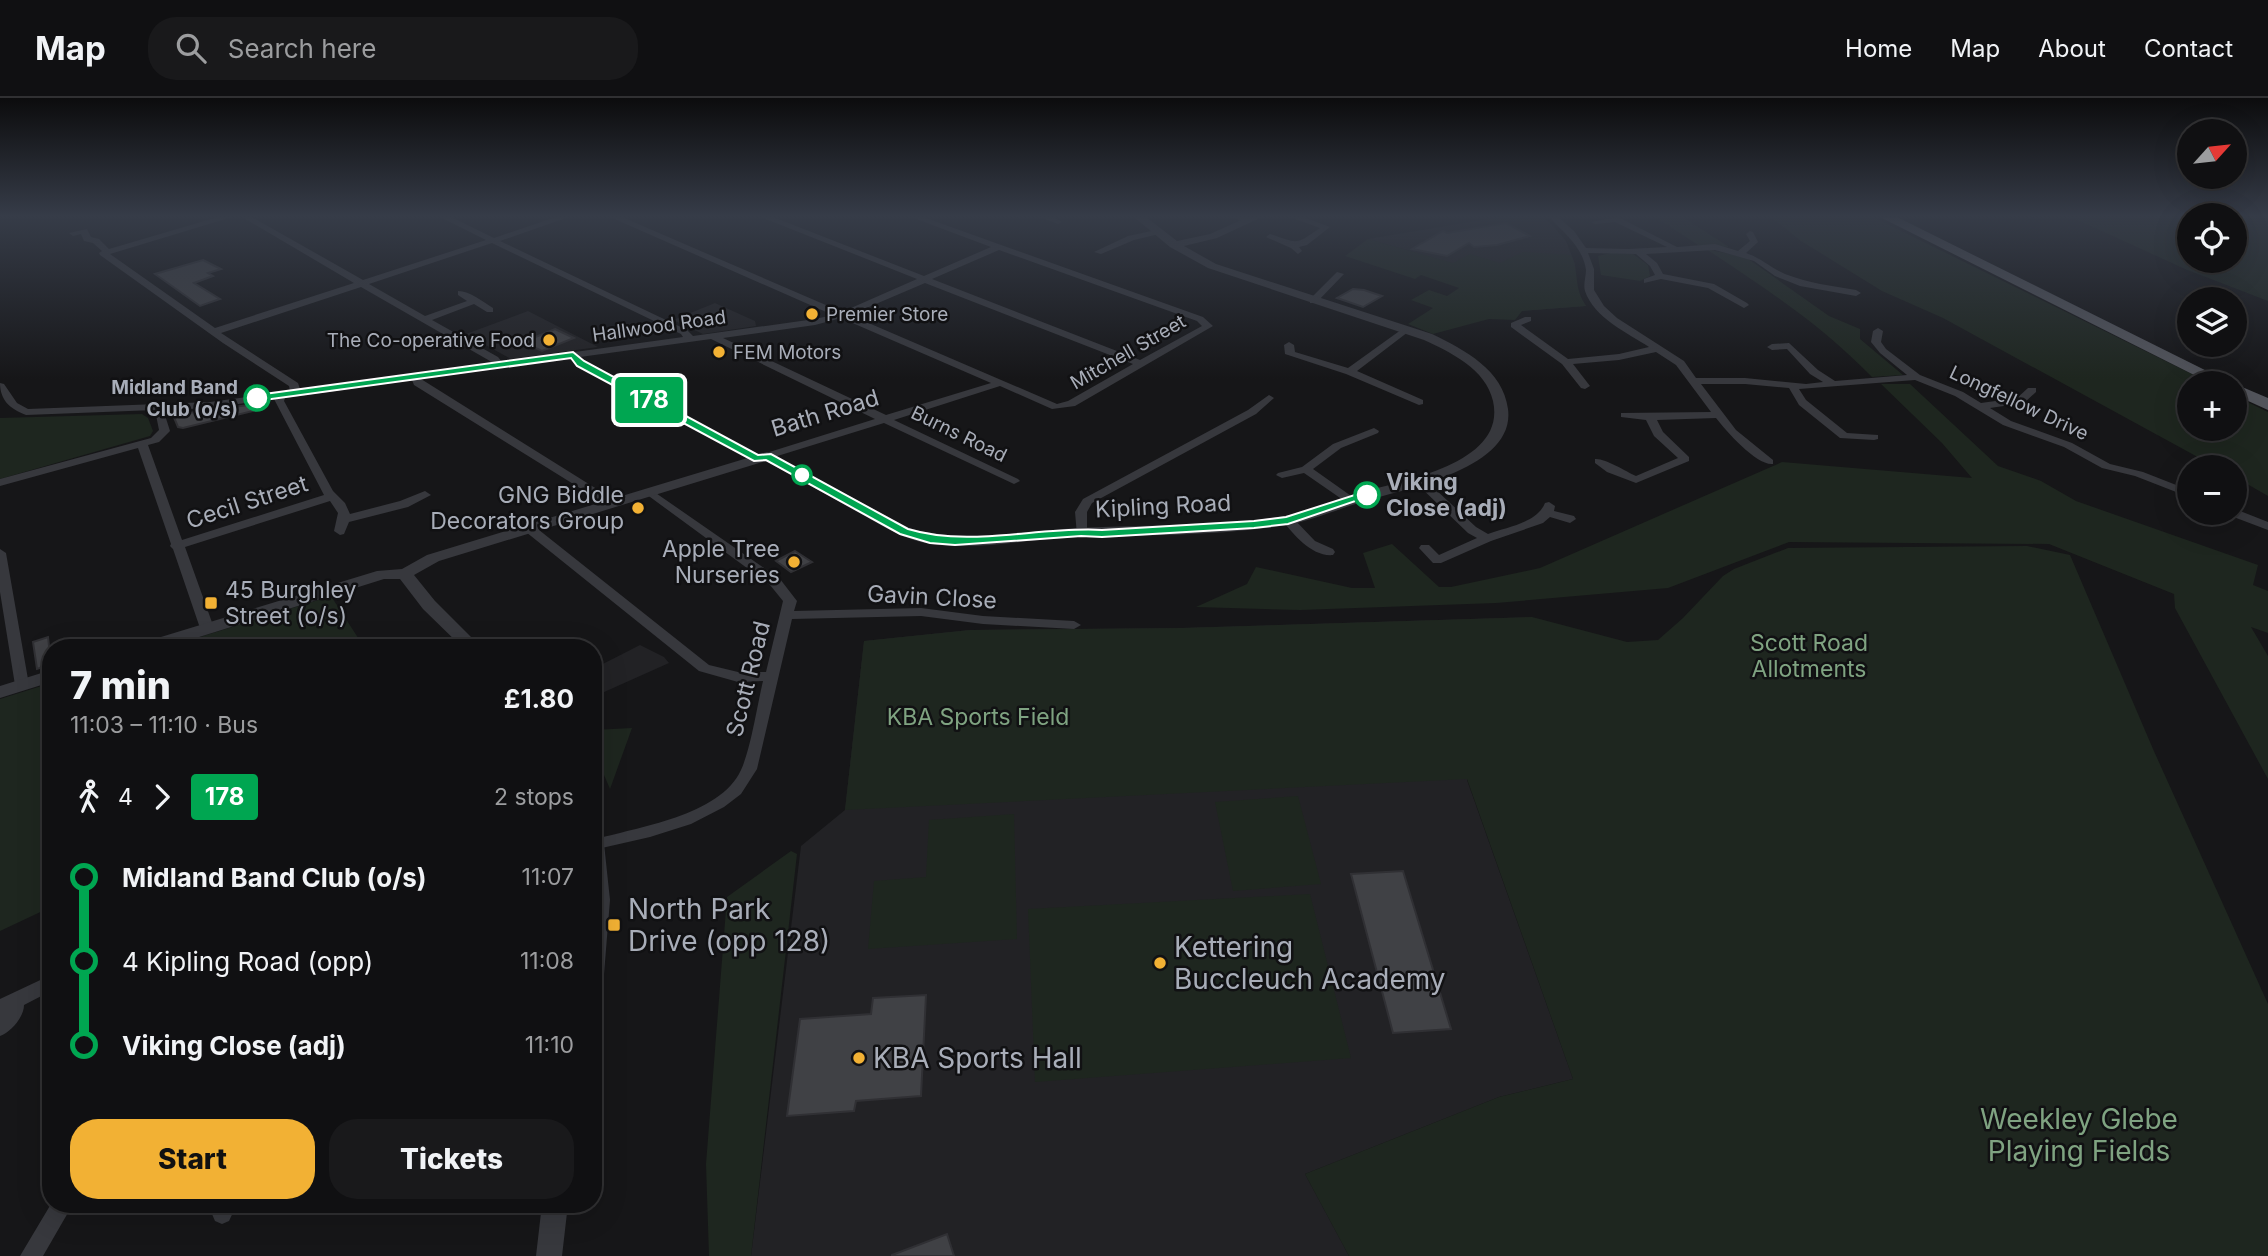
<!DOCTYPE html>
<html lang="en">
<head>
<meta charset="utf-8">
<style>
	body { margin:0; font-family:Inter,sans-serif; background:#19191b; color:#f1f3f6; height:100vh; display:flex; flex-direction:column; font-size:26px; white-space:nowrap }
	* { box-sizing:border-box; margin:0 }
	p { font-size:23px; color:#9c9d9f }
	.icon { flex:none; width:38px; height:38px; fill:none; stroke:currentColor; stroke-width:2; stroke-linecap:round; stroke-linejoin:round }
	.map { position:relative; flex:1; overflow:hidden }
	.sheet { position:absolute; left:42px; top:541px; width:560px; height:574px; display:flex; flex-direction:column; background:#101012; border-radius:28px; box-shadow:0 7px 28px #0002,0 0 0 2px #303032 }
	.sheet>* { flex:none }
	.badge { padding:0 14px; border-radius:5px; font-size:24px; line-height:46px }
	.needle { width:46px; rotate:63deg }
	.fabs { position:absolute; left:2177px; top:21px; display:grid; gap:14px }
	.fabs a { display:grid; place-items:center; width:70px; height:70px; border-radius:50%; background:#101012; box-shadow:0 7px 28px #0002,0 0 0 2px #303032; font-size:35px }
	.map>.badge { position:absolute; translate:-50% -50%; box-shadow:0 0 0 4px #fff }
	.legs { display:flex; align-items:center; gap:10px; height:77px; padding:0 28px; font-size:23px }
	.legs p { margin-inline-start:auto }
	.head { display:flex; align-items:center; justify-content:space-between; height:119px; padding:0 28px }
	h1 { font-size:38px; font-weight:800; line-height:52px }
	.cta { display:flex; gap:14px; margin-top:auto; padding:14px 28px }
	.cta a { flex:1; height:80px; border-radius:28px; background:#f2b134; color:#111; font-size:28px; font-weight:800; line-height:80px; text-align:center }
	.cta a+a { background:#19191b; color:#f1f3f6 }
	ul { padding:0 28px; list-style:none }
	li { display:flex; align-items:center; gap:24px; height:84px; font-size:26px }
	li i { display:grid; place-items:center; width:10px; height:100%; margin:0 9px; background:currentColor }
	li i::after { content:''; width:18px; height:18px; margin:-9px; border:5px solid; border-radius:50%; background:#101012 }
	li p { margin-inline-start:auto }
	li:first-child i { background:linear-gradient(#0000 50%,currentColor 0) }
	li:last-child i { background:linear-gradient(currentColor 50%,#0000 0) }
	header { display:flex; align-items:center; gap:42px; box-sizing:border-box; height:98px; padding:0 35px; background:#101012; border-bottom:2px solid #303032 }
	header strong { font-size:33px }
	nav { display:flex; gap:38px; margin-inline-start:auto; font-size:24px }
	.search { width:490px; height:63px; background:#19191b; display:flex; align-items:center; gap:18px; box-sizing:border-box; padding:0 24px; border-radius:28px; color:#9c9d9f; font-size:26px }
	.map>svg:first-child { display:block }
	.built { fill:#222225 }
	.green { fill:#1e261f }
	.building { fill:#404145; stroke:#303034; stroke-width:2 }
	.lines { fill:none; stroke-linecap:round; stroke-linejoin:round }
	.minor { fill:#37383d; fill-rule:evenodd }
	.tertiary { fill:#37383d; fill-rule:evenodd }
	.primary { fill:#53555c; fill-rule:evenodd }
	.line-1 { fill:#00a651; stroke:#fff; stroke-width:2 }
	.poi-dot { fill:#f2b134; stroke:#111113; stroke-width:2.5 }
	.stop-1-dot { fill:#fff; stroke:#00a651; stroke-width:3.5 }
	.labels { text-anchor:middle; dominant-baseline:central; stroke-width:5; stroke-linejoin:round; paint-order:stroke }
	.far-poi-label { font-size:19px; fill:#a8adb8; stroke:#111113; text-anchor:start }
	.far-street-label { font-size:19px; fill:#a8adb8; stroke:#111113 }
	.far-stop-label { font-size:19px; font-weight:bold; fill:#a8adb8; stroke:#111113; text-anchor:end }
	.street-label { font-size:23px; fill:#a8adb8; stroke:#111113 }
	.stop-label { font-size:23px; font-weight:bold; fill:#a8adb8; stroke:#111113; text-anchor:start }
	.poi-label { font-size:23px; fill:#a8adb8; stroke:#111113; text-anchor:end }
	.park-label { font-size:23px; fill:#7fa381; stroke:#111113 }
	.near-poi-label { font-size:28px; fill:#a8adb8; stroke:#111113; text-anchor:start }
	.near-park-label { font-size:28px; fill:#7fa381; stroke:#111113 }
</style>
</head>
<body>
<header>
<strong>Map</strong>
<div class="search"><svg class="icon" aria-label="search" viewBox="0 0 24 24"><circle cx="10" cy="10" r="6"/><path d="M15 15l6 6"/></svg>Search here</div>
<nav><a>Home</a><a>Map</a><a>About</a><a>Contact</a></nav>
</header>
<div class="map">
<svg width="2268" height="1158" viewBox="0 0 2268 1158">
	<rect width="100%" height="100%" fill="#161618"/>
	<path class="built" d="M1500,119H1543L1552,127L1566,143L1575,166L1577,194L1586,208L1522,213L1485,175L1368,141Z
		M715,205L755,223L756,228L703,236L673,222Z
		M528,213L598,249L511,261L466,236Z
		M1532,519L1467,682L1573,981L1499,999L1305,1076L1349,1158H751L801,748L845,712L864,543L970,532L1181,530Z
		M640,547L664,559L669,565L593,599V571Z"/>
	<path class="green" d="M1655,119H1683L1729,149L1698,147Z
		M1771,119H1873L2210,285H2189V331H2235V298L2268,314V398L2235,379V369H2216L1943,220L1882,193L1801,143Z
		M2071,119H2189V163H2235V119H2268V203L2185,171Z
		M1368,141L1453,165L1470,156L1500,165L1523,154L1571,157C1580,176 1573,188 1586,208L1522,213L1515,222L1489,221L1433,236L1408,226L1433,210L1411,202L1429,192L1447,198L1459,190L1421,177L1415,181L1345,158Z
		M1706,151L1747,160L1829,218L1860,231V241L1903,277L1872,279C1818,224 1769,193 1706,151Z
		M1611,155L1633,156L1648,167L1650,178L1640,183L1601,177L1598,158Z
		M1881,286H1910L1998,368L2041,383L2076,403L2258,467L2253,487L2268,493V535L2251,529L2268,558V681L2175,510L2174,496L2049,446L1789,444L1668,490L1496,505L1300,512L1196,509L1247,486L1256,469L1352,490H1375L1363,455L1392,446L1439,489H1451L1540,470L1782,364L1972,380L1942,345Z
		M142,316L148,320L153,333L150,338L0,381V320Z
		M2027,448L2070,457L2153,651L2268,906V1158H1349L1305,1076L1499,999L1573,981L1467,681L845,712L864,543L970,532L1181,530L1532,519L1627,544L1658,542L1683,520L1723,478L1734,471L1788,450Z
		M331,498L364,549L165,550Z
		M51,585V809L0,833V601Z
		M632,630L610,691L593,651V632Z
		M1298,698L1321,786L1233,793L1215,704Z
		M1014,716L1017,841L868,851L874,783L926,779L929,722Z
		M791,753L797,756L751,1158H709L706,1066L727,799Z
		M1310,796L1351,960L1035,984L1028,811Z"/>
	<path class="building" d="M1506,125L1530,138L1497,147L1474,149L1469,145L1447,158L1412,151L1443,133L1447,135Z
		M203,162L221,171L208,175L213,178L194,185L220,201L200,208L155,176Z
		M1353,191L1364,192L1382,198L1363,209L1337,200Z
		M555,231L574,240L542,253L523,244Z
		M256,306L257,312L183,330L178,329L173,317Z
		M795,453L812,464L791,474L776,463Z
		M48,539L51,566L37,571L33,544Z
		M1403,773L1451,931L1393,935L1351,776Z
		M926,897L921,998L856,1003L854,1013L787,1018L800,921L871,916L873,900Z
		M947,1136L954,1158H892V1157Z"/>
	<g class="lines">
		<path class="minor" d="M218,119H232L110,156L215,230L354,185L242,119H252L363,182L486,142L440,119H451L494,140L556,119H569L500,143L687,232L693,238L815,221L833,217L610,119H622L842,214L917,181L761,119H773L924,178L991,149L911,119H923L1203,219L1213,228L1075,308L1052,311L1000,288L894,322L1018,381L1020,383L1014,386L884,325L771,360H763V356L875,321L711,241L580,259L585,264L761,359V363H753L577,268L571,260L421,281L616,403L618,406L612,410L414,287L412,282L285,300L284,303L333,393L345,405L350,416L400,403L425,393L431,397L408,409L349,424L344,436L340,437L334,433L338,415L330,403L185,449L214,530L207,534L200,530L173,451L170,448L171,446L138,350L0,388V381L151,340L159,332L155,312L26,317C10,311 0,302 0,285L4,286L17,305L28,311L210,304L290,293L289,288L223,245L100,157L99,155L102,153L93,145L84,143L81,136L73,138L69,135L87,131L91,139L99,141L109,151ZM492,145L681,236L683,239L502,264L498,259L432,222L474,206L487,214H493V210C483,204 470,193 458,193V197L467,203L425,218L369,186ZM999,152L1197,223L1202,228L1140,262L932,181ZM925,185L1133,266L1068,303L1057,306L850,217ZM361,189L490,263L492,265L300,291L298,285L221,235ZM841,220L991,285L886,317L723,240L815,227ZM274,301L324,397L182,442L148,347L159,344L170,333L164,314L166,312L210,310Z
			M1040,119H1053L1062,124L1058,126Z
			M1232,119H1245L1252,123L1248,125Z
			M1290,119H1303L1330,129L1307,147L1299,149L1302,153L1298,156L1291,150L1266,139L1270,136C1299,145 1294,148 1320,130Z
			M1549,119H1558L1574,133L1586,150L1628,151L1667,149L1615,124L1595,126L1591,124L1618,119L1677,149L1715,146L1738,153L1750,143L1746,136L1750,133L1753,134L1758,144L1746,155C1761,160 1771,170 1785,176C1808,185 1832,188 1856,192L1861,195L1856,198L1800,188L1775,178L1754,163L1715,152L1646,156L1657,165L1663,176L1714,186L1747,205L1749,207L1744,210L1708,190L1661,181L1644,185V181L1655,177L1650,168L1636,156L1588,155L1594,171V192L1604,208L1617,220L1684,263L1696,280H1745L1806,286L1823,284L1810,276L1787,251L1772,252L1767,249L1772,246L1789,245L1818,272L1835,283L1907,277L1880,255L1871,244L1873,233L1878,230L1883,233L1881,244L1886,251L1920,277L1963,294L1981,305L2017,300L2028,290H2036V294L2024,305L1990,310L2011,323L2072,345L2110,366L2143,374L2189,392V399L2135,378L2102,370L2064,349L2003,327L1955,298L1915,282L1799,291L1806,302L1847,335L1878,337V341L1874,342L1840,340L1799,307L1789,290L1745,286H1701L1736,332L1773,362V366C1757,368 1726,333 1716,320L1657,322L1663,334L1689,359V363L1636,385L1607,374L1595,365V361C1605,360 1625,373 1636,378L1678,360L1654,338L1646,322L1621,319V315L1711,314L1676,267L1656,254L1619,262L1573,266L1590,288L1585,291L1581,290L1562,266L1511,229V225L1525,219H1531V223L1521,227L1568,261L1619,256L1649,249C1628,235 1594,220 1585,193C1583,187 1586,178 1586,172C1583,149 1564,135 1549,119Z
			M1156,132H1159V136L1134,142L1101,156L1094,154L1128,138Z
			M1337,174L1344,176L1316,205H1310V201Z
			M1405,229L1410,232L1408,234L1357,273L1423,302V306L1419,307L1346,276L1285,256L1284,247L1289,244L1294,247L1295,254L1348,270Z
			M1269,297L1274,300L1256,316L1092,405L1087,414V434L1081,438L1077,437L1075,414L1083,401L1248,312Z
			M1374,330L1379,333L1378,335L1341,350L1313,371L1354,400V404H1346L1304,375L1282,380L1276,377L1278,375L1302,369L1333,346Z
			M1418,378L1422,379L1476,429L1488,436C1507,429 1537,425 1545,405L1549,404L1555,408L1554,413L1574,418L1576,421L1570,425L1550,419L1543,425L1491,443L1441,465H1433L1419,450L1421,447H1429L1439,457L1477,440L1468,435L1414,383V379Z
			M650,391L780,481L797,503L794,513L921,510L983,518L1074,523L1081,527L1074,531L983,526L921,518L792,521L757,671L741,696L724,709L691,726L650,739L593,752V742C637,729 720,718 741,672C751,650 757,608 763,583L738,584L699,573L526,434L524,431L526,428H534L709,567L738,574H766L783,503L770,487L646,396L644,394Z
			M2235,411L2268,424V432L2231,418L2229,415H2235Z
			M1288,418L1292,419L1315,443L1333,451L1335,454L1333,457C1312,459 1294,437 1282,422Z
			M0,451L6,455L29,587L22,592L15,587L0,494Z
			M51,877V893L24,907C24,919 11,934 0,938V901Z
			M51,1106H73L43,1158H20Z
			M216,1106H237L229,1123L222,1126L215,1123L212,1116Z"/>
		<path class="tertiary" d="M1134,119H1146L1177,143L1210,136L1248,119H1262L1217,140L1184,148L1216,166L1432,236C1465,252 1503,272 1508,311C1516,371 1403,391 1362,404C1335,412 1309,424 1281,428C1214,438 1146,437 1079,439C1031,440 980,453 931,446C903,442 878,425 854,412C824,395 795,379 766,363L439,463L414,477L435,503L482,550H463L423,511L400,481H384L164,550H136L138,546L377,473L402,471L427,457L767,354L909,430C963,446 1022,433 1078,430C1146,426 1215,430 1284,418C1310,414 1334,403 1359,395C1403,382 1507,366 1493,303C1486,271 1450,254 1424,242L1208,170L1170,149Z
			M51,572V584L0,600V588Z
			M593,729L600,731L603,736L610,802L604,876L601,883L593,885Z
			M542,1106H568L562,1158H536Z"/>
		<path class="primary" d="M1880,119H1897L2231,285H2210Z
			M2235,286L2268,300V312L2235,297Z"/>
	</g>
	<linearGradient id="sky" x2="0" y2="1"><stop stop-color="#0c0c0d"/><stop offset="0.42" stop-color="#363c48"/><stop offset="1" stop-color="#363c48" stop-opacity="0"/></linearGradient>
	<rect width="2268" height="281" fill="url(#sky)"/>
	<path class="line-1" d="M573,254L584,263L758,357L771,356L908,431C971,450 1038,428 1102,432L1254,423L1286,419L1367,393L1373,397L1288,426L1254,430L1102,439L1081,438L955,447L930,445L900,436L766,362L754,363L577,268L571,260L257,303L252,300L257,297Z"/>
	<g class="poi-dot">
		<circle cx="812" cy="216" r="7"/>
		<circle cx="549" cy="242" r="7"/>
		<circle cx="719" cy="254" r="7"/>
		<circle cx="638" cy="410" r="7"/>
		<circle cx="794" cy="464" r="7"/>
		<rect x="204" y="498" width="14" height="14" rx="3.5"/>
		<rect x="607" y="820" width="14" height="14" rx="3.5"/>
		<circle cx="1160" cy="865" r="7"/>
		<circle cx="859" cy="960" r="7"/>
	</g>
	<g class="stop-1-dot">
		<circle cx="257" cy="300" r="12"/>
		<circle cx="802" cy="377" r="9"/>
		<circle cx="1367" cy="397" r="12"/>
	</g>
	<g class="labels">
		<g class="far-poi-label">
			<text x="826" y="216">Premier Store</text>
			<text x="535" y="242" text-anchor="end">The Co-operative Food</text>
			<text x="733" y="254">FEM Motors</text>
		</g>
		<g class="far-street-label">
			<text transform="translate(659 228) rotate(-8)">Hallwood Road</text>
			<text transform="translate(1128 254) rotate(-30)">Mitchell Street</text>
			<text transform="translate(2019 305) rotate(25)">Longfellow Drive</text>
			<text transform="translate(959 336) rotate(26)">Burns Road</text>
		</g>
		<g class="far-stop-label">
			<text x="238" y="289">Midland Band<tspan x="238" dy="22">Club (o/s)</tspan></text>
		</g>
		<g class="street-label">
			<text transform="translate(825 315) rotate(-17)">Bath Road</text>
			<text transform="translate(247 404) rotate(-18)">Cecil Street</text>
			<text transform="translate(1163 408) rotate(-3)">Kipling Road</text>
			<text transform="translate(932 499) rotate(3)">Gavin Close</text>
			<text transform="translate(748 581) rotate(-76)">Scott Road</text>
		</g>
		<g class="stop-label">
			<text x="1386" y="384">Viking<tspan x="1386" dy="26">Close (adj)</tspan></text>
		</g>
		<g class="poi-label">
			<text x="624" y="397">GNG Biddle<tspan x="624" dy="26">Decorators Group</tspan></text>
			<text x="780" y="451">Apple Tree<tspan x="780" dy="26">Nurseries</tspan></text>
			<text x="225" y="492" text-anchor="start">45 Burghley<tspan x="225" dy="26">Street (o/s)</tspan></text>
		</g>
		<g class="park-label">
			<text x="1809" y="545">Scott Road<tspan x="1809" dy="26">Allotments</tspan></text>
			<text x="978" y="619">KBA Sports Field</text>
		</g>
		<g class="near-poi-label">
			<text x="628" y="811">North Park<tspan x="628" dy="32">Drive (opp 128)</tspan></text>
			<text x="1174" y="849">Kettering<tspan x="1174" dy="32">Buccleuch Academy</tspan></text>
			<text x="873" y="960">KBA Sports Hall</text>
		</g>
		<g class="near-park-label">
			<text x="2079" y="1021">Weekley Glebe<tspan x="2079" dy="32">Playing Fields</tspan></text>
		</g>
	</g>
</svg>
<div class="fabs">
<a><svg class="needle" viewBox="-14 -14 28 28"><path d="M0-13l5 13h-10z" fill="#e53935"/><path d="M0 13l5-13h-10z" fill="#9c9d9f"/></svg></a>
<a><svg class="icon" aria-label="locate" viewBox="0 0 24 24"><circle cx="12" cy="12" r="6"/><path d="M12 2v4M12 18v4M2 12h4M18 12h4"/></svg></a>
<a><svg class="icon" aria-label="layers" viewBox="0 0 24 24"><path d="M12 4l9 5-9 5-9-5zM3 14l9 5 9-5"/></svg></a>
<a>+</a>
<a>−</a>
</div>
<b class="badge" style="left:649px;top:302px;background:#00a651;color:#fff">178</b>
<section class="sheet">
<div class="head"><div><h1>7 min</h1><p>11:03 – 11:10 · Bus</p></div><b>£1.80</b></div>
<div class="legs"><svg class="icon" aria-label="walk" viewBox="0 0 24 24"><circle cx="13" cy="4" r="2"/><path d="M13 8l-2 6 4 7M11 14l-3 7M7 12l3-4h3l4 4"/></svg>4<svg class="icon" aria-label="forward" viewBox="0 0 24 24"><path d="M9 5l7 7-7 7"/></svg><b class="badge" style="background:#00a651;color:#fff">178</b><p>2 stops</p></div>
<ul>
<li><i style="color:#00a651"></i><b>Midland Band Club (o/s)</b><p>11:07</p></li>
<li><i style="color:#00a651"></i><span>4 Kipling Road (opp)</span><p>11:08</p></li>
<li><i style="color:#00a651"></i><b>Viking Close (adj)</b><p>11:10</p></li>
</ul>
<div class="cta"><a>Start</a><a>Tickets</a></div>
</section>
</div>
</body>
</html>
